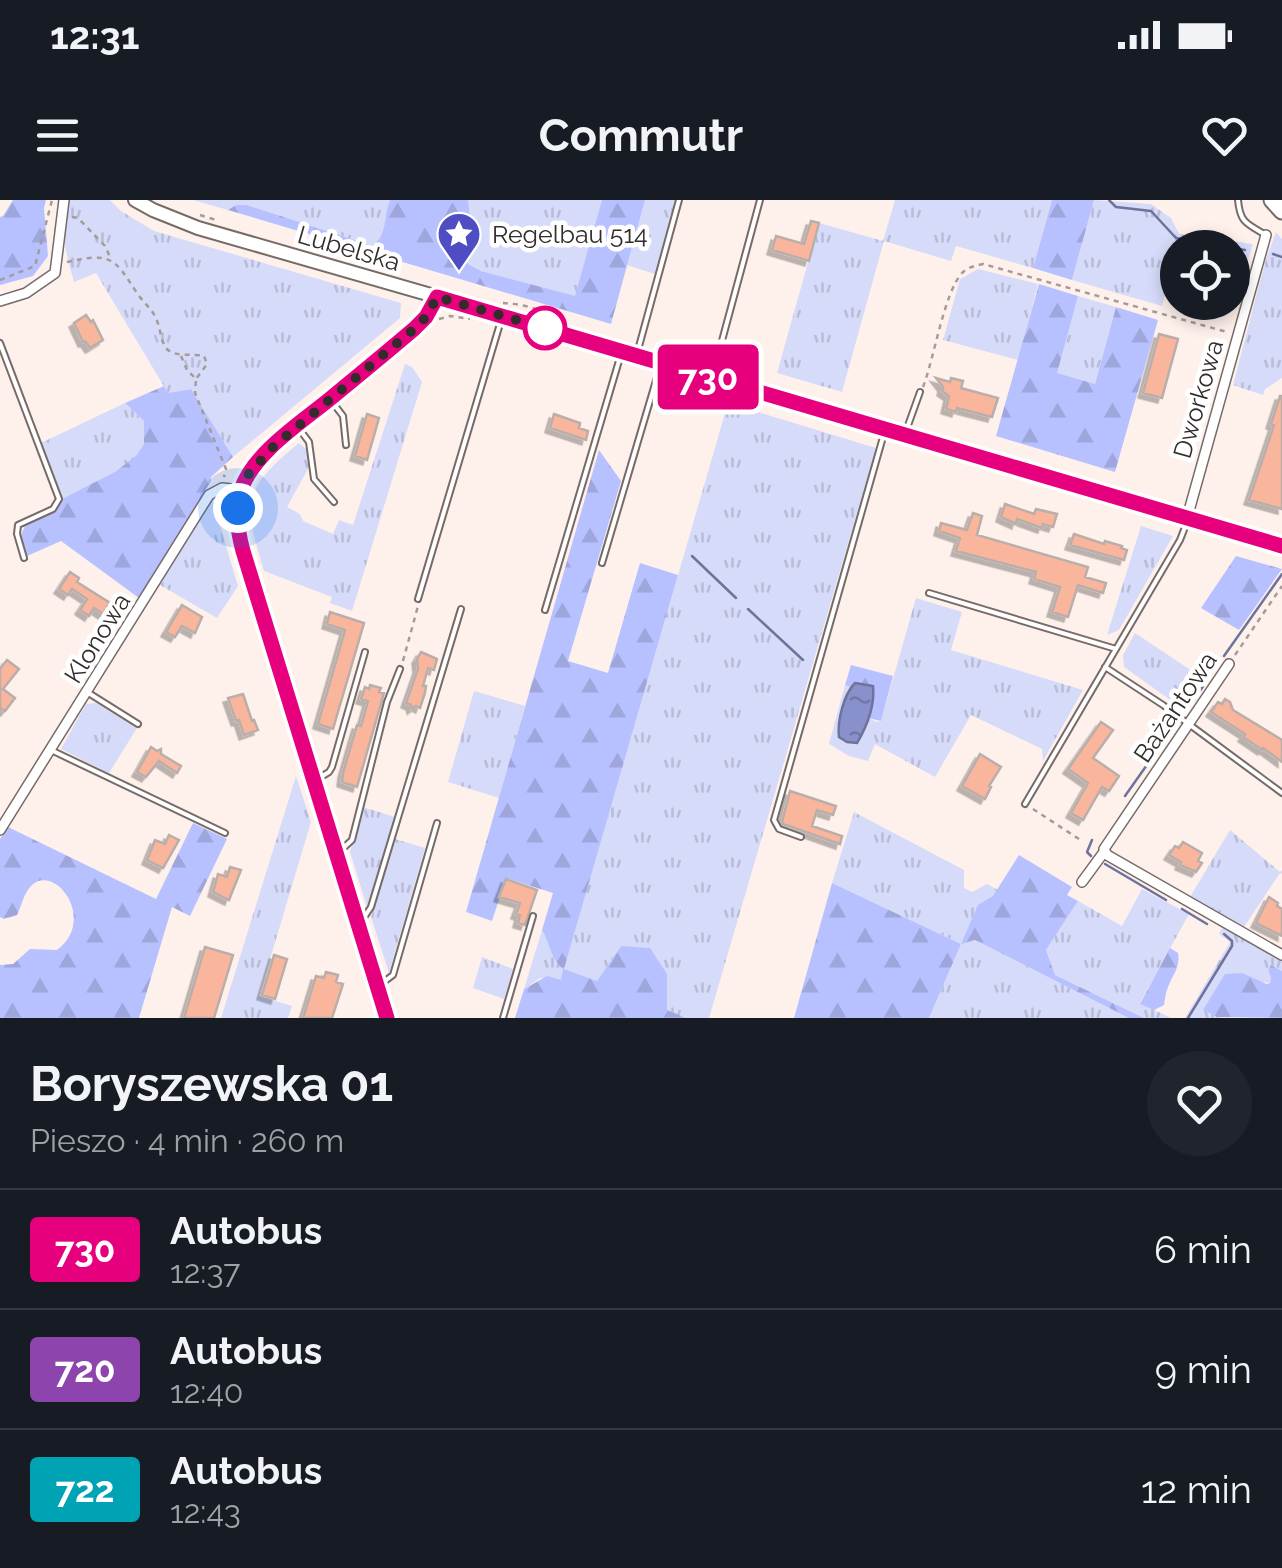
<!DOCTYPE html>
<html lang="pl">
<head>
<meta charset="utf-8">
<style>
	body { margin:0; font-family:Raleway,sans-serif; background:#20242c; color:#f1f3f6; height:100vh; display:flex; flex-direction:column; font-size:38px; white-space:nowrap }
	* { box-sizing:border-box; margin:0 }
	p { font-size:32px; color:#9ea1a6 }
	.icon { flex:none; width:55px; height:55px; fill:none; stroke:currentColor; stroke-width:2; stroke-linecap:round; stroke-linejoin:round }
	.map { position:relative; height:818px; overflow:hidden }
	.drawer { display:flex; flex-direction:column; background:#171b24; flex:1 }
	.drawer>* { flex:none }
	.badge { padding:0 20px; border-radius:8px; font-size:35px; line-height:65px }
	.tools { position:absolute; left:1160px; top:30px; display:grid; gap:20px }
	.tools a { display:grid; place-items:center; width:90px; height:90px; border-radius:50%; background:#171b24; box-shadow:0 5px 15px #0003; font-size:50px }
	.you { position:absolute; width:50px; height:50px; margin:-25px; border:8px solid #fff; border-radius:50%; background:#1a73e8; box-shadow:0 0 0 15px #1a73e833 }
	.map>.badge { position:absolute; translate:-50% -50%; box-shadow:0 0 0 5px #fff }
	.round { display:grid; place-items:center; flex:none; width:105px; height:105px; border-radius:52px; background:#20242c }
	.summary { display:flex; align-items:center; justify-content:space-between; height:170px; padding:0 30px }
	h1 { font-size:48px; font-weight:700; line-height:75px }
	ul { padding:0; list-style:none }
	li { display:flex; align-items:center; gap:30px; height:120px; padding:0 30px; border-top:2px solid #363941 }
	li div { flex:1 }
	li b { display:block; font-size:38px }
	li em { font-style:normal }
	li .badge { min-width:110px; font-weight:700; text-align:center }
	.status { display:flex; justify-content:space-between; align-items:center; height:70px; padding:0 50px; background:#171b24; direction:ltr }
	.status svg { height:28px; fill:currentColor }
	header { display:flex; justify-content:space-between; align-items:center; height:130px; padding:0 30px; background:#171b24; font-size:45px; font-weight:700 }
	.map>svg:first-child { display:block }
	.grass { fill:url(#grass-tufts) }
	.forest { fill:url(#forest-firs) }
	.water { fill:url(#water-ripples); stroke:#6f739c; stroke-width:2.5 }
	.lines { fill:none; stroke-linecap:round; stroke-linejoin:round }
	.stream { stroke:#6f739c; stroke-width:2.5 }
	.building { fill:#fab59d; stroke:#baaeaa; stroke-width:2.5; filter:url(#shadow) }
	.lane-casing { stroke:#766b67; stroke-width:8 }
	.street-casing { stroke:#766b67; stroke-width:12 }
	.secondary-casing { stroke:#766b67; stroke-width:16 }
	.highway-casing { stroke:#766b67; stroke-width:19 }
	.path { stroke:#a59c98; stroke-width:2.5; stroke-dasharray:5 5; stroke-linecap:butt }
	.lane { stroke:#fff; stroke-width:4 }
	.street { stroke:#fff; stroke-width:9 }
	.secondary { stroke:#fff; stroke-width:12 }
	.highway { stroke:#fff; stroke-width:15 }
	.line-casing { stroke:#fff; stroke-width:22 }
	.line { stroke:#e6007e; stroke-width:15 }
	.walk { stroke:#322d2b; stroke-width:10; stroke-dasharray:0 18 }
	.stop-dot { fill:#fff; stroke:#e6007e; stroke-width:5 }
	.labels { text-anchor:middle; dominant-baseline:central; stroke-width:9; stroke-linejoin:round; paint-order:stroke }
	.poi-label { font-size:25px; fill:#322d2b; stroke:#fff; text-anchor:start }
	.street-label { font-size:25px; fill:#322d2b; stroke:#fff }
</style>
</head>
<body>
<div class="status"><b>12:31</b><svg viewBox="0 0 49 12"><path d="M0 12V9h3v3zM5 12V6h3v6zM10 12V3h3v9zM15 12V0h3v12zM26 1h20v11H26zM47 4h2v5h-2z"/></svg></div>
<header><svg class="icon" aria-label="menu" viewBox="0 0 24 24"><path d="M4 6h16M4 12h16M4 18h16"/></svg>Commutr<svg class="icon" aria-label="heart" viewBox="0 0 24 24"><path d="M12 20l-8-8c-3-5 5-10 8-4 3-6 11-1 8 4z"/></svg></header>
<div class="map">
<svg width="1282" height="818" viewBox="0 0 1282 818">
	<defs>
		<pattern id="grass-tufts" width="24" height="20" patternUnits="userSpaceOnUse" patternTransform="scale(2.5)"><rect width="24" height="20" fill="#d6dbfa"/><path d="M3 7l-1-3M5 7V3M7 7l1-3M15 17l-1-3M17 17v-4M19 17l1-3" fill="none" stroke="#b8bcd6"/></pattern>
		<pattern id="forest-firs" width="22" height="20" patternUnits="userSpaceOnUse" patternTransform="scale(2.5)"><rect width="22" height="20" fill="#b7c1ff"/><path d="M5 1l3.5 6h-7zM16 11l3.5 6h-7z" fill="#9ea6db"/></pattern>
		<pattern id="water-ripples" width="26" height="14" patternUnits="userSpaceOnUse" patternTransform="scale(2.5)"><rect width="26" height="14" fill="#8991cc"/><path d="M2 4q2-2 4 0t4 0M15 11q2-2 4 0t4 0" fill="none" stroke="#7177a6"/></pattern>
		<filter id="shadow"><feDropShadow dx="-4.5" dy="4.5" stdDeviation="0" flood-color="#0004"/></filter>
	</defs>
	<rect width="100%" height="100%" fill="#fef1ec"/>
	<path class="grass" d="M67,0H110L121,11L154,31L401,103L400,118L233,257L191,189L168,193L96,73L74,82C66,54 59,29 67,0Z
		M193,0H390C383,16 388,33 373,46L247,5H236L228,10Z
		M468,0H602L576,97L481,71L468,64L466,53L471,25Z
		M645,0H675L655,74L627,65Z
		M895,0H1052L1033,68L956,46L951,61L884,41L842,192L777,173L819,23L883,41Z
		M1094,0L1151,4L1171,18L1179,34L1253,44L1242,79L1239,53L1233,51L1232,48L1209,47L1180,43L1162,106L1072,80Z
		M1276,32L1282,39V178L1265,189L1263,195L1233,185L1266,59Z
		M978,69L1038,84L1018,160L943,140L960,79Z
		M1078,96L1116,107L1095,184L1056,173Z
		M405,164L412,167L422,182L352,411L330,403L332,397L264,371C243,302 242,290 299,243L307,250L309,267L287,307L300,314L303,321L333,334L339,320L353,325Z
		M125,203L144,221C145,229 146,238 144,245C134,269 84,288 62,299L41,243Z
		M728,203L876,248L709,818H686L667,811V774L621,746L597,781L564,770L561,781L540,778L524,789L542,730C550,744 553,756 564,768Z
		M212,299L238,386L217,418L160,385Z
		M1141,326L1173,336L1119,430L1107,435Z
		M916,398L962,412L951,450L1083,490L1043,561L1042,549L971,515L935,577L875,544L868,561L849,556L829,544L845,485L851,487L847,491L838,529L861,535L868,518L877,522L881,521Z
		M1135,433L1204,479L1183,509L1124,467L1123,455Z
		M474,491L525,506L499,598L448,582Z
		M96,503L137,528L109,573L61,549L86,504Z
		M296,576L311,622L259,796L292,806L288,818H221Z
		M363,607L395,617L367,707L350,652Z
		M854,612L964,670V688L972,692L987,684L998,690L962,743L975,740L1130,818H929L961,744L832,683Z
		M1230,630L1280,672L1282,670V674L1280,673L1244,727L1190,697Z
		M395,639L425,648L389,773L371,717Z
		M1142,689L1189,714L1140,803L1171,818H1144L1055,775L1046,750L1078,701L1122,726Z
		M1223,726L1282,759V771L1271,765L1268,770L1271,778L1270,783L1262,782L1217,817L1226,818H1185L1230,742L1219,734Z
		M482,757L513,769L504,799L473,788Z"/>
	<path class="forest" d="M13,0H46L44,8L48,56L33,76L0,85V17L3,16Z
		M390,0H468L471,25L466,53L468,64L481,71L575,96L602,0H645L611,124L228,10L236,5H247L373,46C388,33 383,16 390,0Z
		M1052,0H1094L1072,80L1033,68Z
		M1039,84L1078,96L1057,173L1095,184L1116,107L1158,120L1115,272L996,236Z
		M164,186L168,193L191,189L233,257L211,277V281L139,398L61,341L27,356L20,337L25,326L55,312L62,299L115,272L137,255L144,244V221L125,203Z
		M599,250L621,281L568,461L608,473L640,363L678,375L564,769L597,781L621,746L650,748L667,774V810L686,818H515L524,789L547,776L561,780L563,769C551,759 550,744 542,730L553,693L506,678L492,721L466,712Z
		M1236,356L1282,369L1239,430L1201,408Z
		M851,465L893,476L881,521L868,518L874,499L856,483L851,487L845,485Z
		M193,623L227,639L190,716L172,707L139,818H0V765L13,764L30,749L57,750C98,719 54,662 31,686C23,695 22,705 17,715L4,719L0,717V639L8,627L156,699Z
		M1019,655L1072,687L1067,695L1078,701L1046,750L1055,775L1144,818H1129L975,740L961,744L929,818H794L832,683L961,744L978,705L993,696Z
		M1170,748L1178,753C1181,768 1171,776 1167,790C1165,795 1165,800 1164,805L1154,810L1140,804Z
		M1271,765L1282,771V818L1217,817L1203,810L1225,774L1242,773L1267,784L1270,783L1271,778L1268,770Z"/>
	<path class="water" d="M855,483L873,486C875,506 867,526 857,543L847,542L839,537C837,521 844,494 855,483Z"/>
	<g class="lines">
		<path class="stream" d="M1109,0L1116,7L1151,11L1176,38L1231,48
			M1232,48L1245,50
			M1273,54L1282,57
			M692,356L736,398
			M748,409L803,460
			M1224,456L1282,374
			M1187,509L1204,485
			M1125,596L1173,528
			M1091,656L1087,652L1092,640
			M1105,664L1166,700
			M1182,709L1207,724
			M1188,818L1232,746V741L1224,734"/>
	</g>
	<path class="building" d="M811,21L819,23L809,61L772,50L776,36L804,44Z
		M86,115L91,122L93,120L103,140L90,148L85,141L83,142L74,123Z
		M1159,134L1178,139L1162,198L1143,193Z
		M936,178L950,182L951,178L963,181L961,188L998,198L992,217L957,208L956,212L946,209L949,196L942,191L943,187Z
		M1280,196H1282V309L1249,300L1274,225L1271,224Z
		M367,214L379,218L367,260L355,256Z
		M554,214L580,223L579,228L588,231L586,240L550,228Z
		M1005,304L1034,314L1036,309L1057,314L1053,327L1043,324L1042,328L1017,319L1016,324L1001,317Z
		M973,313L982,316L977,335L1088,367L1085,377L1106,383L1103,393L1078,385L1068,417L1052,412L1060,387L1034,379L1036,372L956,351L960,338L939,331L941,323L967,330Z
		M1074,334L1104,344L1105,341L1122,346L1121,348L1127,350L1124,360L1070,345Z
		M70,372L79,378L77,382L110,403L103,414L94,408L89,416L80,410L87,399L72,389L68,395L59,389Z
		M182,405L202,417L195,433L182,426L175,437L166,432Z
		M330,412L364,423L333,529L318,524L345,430L327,424Z
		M421,452L437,459L434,470L428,468L423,486H426L425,493L420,508L416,506L412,509L411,505L406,503L418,469L417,459Z
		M7,460L19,469L3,489L15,498L5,511L0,508V469Z
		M370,485L381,488L379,492L384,493L357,587L342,582L343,573L357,525L361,526L368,501L361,499L365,487L369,489Z
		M243,494L252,521L254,520L258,530L244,535L239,520L236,521L228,498Z
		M1225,499L1230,502L1233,510L1282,540V562L1263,548L1262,550L1243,537L1245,534L1211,512L1218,502L1222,504Z
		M1101,522L1113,530L1093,558L1119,576L1109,591L1102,587L1083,620L1071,613L1088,583L1068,569Z
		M151,547L157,551L161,549V554L181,566L177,573L159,561L146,577L137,572Z
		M980,554L1001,567L989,586L991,587L985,599L962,586Z
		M790,591L836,606L833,615L817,610L812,626L842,636L840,644L783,624L782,622Z
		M169,635L179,640L163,668L147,660L155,640L165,644Z
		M1183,642L1202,653L1198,661L1202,663L1196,672L1180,665L1181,662L1169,655L1175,646L1179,648Z
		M230,667L241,670L229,700L213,692L218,674L227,677Z
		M506,679L537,690L525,725L518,723L520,715L516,714L520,703L499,697Z
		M1269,697L1278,703L1277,706L1282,709V736L1256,723Z
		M205,747L233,755L214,818H184Z
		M274,755L287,759L275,799L262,795Z
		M326,772L338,775L336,782L343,784L332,818H303L316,776L324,778Z"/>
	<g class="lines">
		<defs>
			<path id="lane" d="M1238,0C1240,23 1247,24 1266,35
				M0,143L59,299L53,309L18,325L17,334L24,358
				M638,150L679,0
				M713,174L760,0
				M333,203L343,216L346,245
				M300,230L309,242L314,279L334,302
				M906,231L920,192
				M602,363L660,167
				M929,393L1116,449
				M418,399L502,117
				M545,410L621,154
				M1105,467L1163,505L1282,593
				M87,492L138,524
				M53,551L225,633
				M316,580L329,572L332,567L365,452
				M1025,604L1180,340L1187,322
				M801,637L779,629L774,620L885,230
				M339,652L352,640L387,502L400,469
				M358,718L365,716L371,707L461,409
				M381,784L393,775L437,623
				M503,818L533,716"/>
			<path id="street" d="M0,101L26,93L55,73L64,0
				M1187,318L1266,35
				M1229,464L1104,649L1107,655L1282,755
				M0,630L209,295L222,288L241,290
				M1082,682L1104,652"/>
			<path id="secondary" d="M135,0L153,10L198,28L622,150L1282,346
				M387,818L243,351C236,326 234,300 247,276C261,252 287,235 308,217C343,188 379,159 414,129L426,117L437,97"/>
			<path id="highway" d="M1272,0L1282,11"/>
		</defs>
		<use href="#lane" class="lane-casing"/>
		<use href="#street" class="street-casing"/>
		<use href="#secondary" class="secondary-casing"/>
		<use href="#highway" class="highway-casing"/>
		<path class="path" d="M200,15L216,20
			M72,17L78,18L105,46L110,57
			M67,62C112,52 114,58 137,93C143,102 151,108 156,118C160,127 161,141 166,148C174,158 192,153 204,156L207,164L196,179
			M0,80L35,66L52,0
			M503,103C520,104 543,108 556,120
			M439,119L450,116L470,119
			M534,138L551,142
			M181,156L187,170L196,179L195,193L226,269L224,277
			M923,187C934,159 944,93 962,73C968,67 975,66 983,64L1227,132
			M1235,455L1282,386
			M403,461L418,406
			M1033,609L1082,641"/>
		<use href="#lane" class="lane"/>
		<use href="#street" class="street"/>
		<use href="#secondary" class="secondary"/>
		<use href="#highway" class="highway"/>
	</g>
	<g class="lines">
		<defs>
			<path id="line" d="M387,818L243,351C237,330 235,311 241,290C253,253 302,222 331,198C359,175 387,152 414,129L426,117L437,97L1282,346"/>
		</defs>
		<use href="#line" class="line-casing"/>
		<use href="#line" class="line"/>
		<path class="walk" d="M238,308L241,290L248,275L272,248L414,129L426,117L437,97L545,128"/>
	</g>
	<defs>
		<symbol id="sight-pin" viewBox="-11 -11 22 30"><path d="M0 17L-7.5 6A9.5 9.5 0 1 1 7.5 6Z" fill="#4e4dc4" stroke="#fff"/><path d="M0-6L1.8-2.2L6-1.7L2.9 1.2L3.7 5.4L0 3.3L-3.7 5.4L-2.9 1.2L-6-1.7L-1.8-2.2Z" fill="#fff"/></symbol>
	</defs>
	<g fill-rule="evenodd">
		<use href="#sight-pin" x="434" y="9" width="50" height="68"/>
	</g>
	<circle class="stop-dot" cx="545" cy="128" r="20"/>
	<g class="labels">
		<g class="poi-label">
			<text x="492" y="34">Regelbau 514</text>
		</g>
		<g class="street-label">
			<text transform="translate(349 48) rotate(16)">Lubelska</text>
			<text transform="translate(1198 199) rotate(-74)">Dworkowa</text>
			<text transform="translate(97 438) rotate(-58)">Klonowa</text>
			<text transform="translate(1175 507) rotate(-56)">Bażantowa</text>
		</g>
	</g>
</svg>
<div class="tools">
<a><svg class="icon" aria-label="locate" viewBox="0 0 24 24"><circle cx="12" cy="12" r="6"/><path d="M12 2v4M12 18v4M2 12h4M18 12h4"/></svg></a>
</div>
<div class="you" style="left:238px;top:308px"></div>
<b class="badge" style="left:708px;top:177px;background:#e6007e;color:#fff">730</b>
</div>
<section class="drawer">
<div class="summary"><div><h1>Boryszewska 01</h1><p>Pieszo · 4 min · 260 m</p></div><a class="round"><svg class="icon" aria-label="heart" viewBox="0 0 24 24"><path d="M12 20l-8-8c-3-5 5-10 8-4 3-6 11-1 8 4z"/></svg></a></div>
<ul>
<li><span class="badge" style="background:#e6007e;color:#fff">730</span><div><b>Autobus</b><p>12:37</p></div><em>6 min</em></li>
<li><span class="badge" style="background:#8e44ad;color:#fff">720</span><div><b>Autobus</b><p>12:40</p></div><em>9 min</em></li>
<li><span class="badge" style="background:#00a3b4;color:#fff">722</span><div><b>Autobus</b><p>12:43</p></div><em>12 min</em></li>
</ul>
</section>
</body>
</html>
